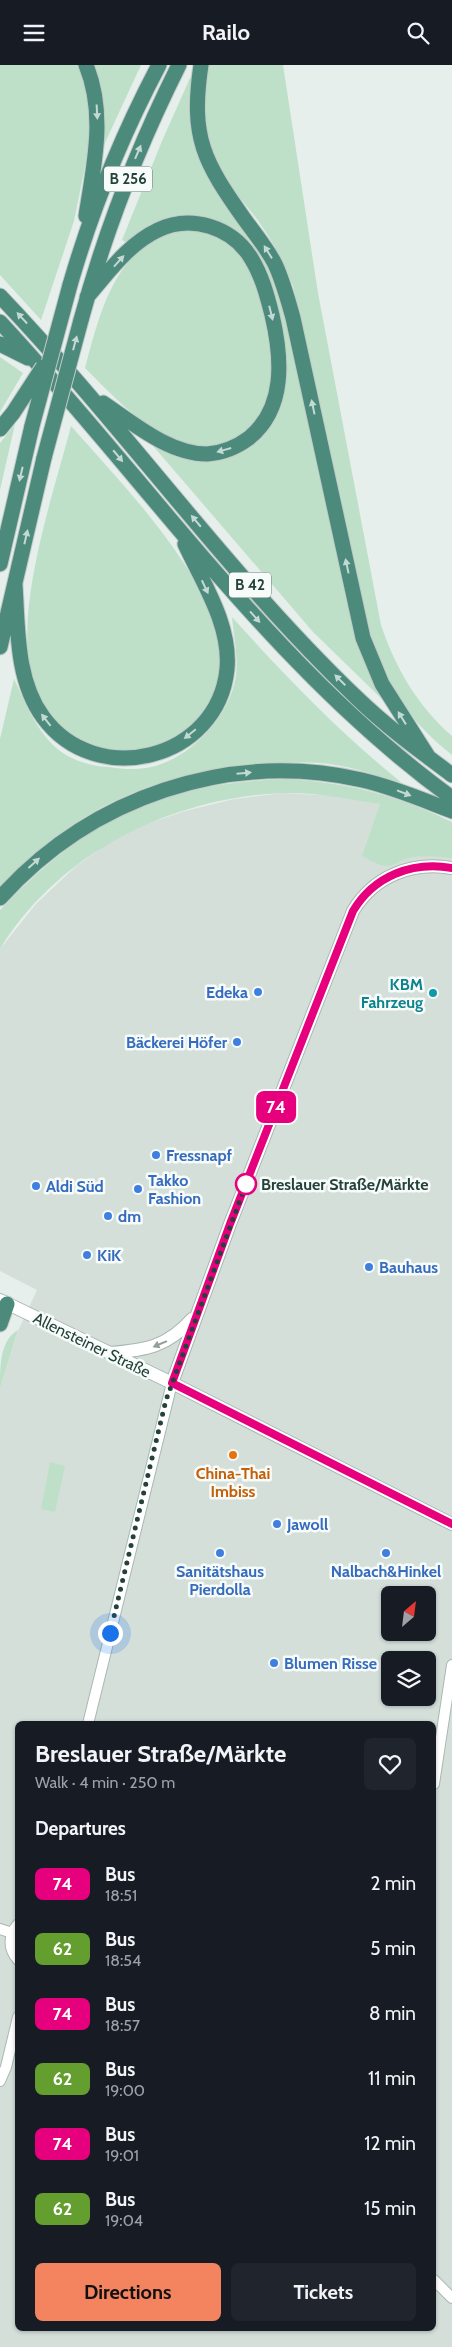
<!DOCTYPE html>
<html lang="en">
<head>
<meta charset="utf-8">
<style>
	body { margin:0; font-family:Cabin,sans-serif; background:#20242c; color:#f1f3f6; height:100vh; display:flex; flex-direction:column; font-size:19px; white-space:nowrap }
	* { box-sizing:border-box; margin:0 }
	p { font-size:16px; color:#9ea1a6 }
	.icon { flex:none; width:28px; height:28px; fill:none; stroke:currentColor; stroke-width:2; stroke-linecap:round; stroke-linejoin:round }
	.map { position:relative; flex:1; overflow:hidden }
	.side { position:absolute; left:15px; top:1656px; width:421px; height:610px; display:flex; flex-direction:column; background:#171b24; border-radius:8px; box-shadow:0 1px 4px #0004 }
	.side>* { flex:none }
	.badge { padding:0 10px; border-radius:8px; font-size:18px; line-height:32px }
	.needle { width:32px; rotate:28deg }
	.buttons { position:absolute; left:381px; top:1521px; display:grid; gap:10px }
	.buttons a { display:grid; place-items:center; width:55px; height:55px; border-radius:8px; background:#171b24; box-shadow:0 1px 4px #0004; font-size:25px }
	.you { position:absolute; width:25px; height:25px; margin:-12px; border:4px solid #fff; border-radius:50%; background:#1a73e8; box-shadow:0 0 0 8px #1a73e833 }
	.map>.badge { position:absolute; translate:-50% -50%; box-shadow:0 0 0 2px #fff }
	h2 { padding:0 20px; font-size:19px; line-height:45px }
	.round { display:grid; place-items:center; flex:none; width:52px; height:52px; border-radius:8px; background:#20242c }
	.overview { display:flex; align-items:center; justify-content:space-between; height:85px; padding:0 20px }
	h1 { font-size:24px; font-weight:700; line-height:38px }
	.cta { display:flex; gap:10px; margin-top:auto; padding:10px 20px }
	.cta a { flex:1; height:58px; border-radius:8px; background:#f4845f; color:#111; font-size:20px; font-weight:700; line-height:58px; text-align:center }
	.cta a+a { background:#20242c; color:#f1f3f6 }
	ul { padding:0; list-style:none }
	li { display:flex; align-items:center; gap:15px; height:65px; padding:0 20px }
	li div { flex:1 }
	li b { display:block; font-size:19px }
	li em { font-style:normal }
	li .badge { min-width:55px; font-weight:700; text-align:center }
	header { display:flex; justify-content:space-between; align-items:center; height:65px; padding:0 20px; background:#171b24; font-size:22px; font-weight:700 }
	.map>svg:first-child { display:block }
	.built { fill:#d4dfda; fill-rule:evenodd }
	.green { fill:#bfe0c8 }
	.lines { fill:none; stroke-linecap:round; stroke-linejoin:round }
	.minor-casing { stroke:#a8b8b2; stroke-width:12 }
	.tertiary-casing { stroke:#a8b8b2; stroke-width:14 }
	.trunk-casing { stroke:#c2cac8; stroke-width:17 }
	.minor { stroke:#fff; stroke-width:10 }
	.tertiary { stroke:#fff; stroke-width:12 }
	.trunk { stroke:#4c8a7c; stroke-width:15 }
	.trunk-bridge-casing { stroke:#c2cac8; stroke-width:17; stroke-linecap:butt }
	.trunk-bridge { stroke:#4c8a7c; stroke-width:15 }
	.oneway { fill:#c4d9d4 }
	.oneway2 { fill:#92a09c }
	.line-casing { stroke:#fff; stroke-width:11 }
	.line { stroke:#e6007e; stroke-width:8 }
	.walk { stroke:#24423a; stroke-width:5; stroke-dasharray:0 9 }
	.shop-dot { fill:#3f7fe0; stroke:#f7fbf9; stroke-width:2 }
	.culture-dot { fill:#0f9aa8; stroke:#f7fbf9; stroke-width:2 }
	.stop-dot { fill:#fff; stroke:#e6007e; stroke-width:2.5 }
	.food-dot { fill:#e8710a; stroke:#f7fbf9; stroke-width:2 }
	.labels { text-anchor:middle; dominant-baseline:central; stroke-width:5; stroke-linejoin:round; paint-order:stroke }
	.shield { fill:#f7fbf9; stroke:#637a73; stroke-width:1 }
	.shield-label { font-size:15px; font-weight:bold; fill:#24423a }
	.culture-label { font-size:16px; font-weight:bold; fill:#0d838f; stroke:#f7fbf9; text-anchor:end }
	.shop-label { font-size:16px; font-weight:bold; fill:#366cbe; stroke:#f7fbf9; text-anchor:start }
	.stop-label { font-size:16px; font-weight:bold; fill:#24423a; stroke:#f7fbf9; text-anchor:start }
	.street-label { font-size:16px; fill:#24423a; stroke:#f7fbf9 }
	.food-label { font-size:16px; font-weight:bold; fill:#c56008; stroke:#f7fbf9 }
</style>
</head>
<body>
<header><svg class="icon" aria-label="menu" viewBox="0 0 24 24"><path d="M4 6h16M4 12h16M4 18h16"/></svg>Railo<svg class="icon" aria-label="search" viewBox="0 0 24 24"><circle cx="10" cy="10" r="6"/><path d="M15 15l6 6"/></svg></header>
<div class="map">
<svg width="452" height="2282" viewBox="0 0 452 2282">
	<rect width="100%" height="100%" fill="#e6efeb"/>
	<path class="built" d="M283,728L335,731L381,739L388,801L404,794L421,791H438L452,794V2282H0V1322L18,1266L37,1225L0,1206V884L36,839L74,803L108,778L138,762L185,746L234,734ZM390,1530H428V1568H390ZM390,1595H428V1632H390ZM18,1659H434V2264H18Z"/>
	<path class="green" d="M0,0H79L87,21L92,55L88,87L74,156L41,255L0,210Z
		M93,0H141L104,80L101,78Z
		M209,0H283L318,228L381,560C396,604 417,640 452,671V690C410,656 395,632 373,584L293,221C284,200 275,179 261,160C249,142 233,127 221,108C202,78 201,34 209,0Z
		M190,13L194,14L193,62L274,203L312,364L345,530L354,562L384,636L313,567L154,382L157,378C180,382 206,390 229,390C238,390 246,384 253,378C279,357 287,329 286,296L243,173C203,140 165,145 126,177L122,175L162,76Z
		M198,164C214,169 229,175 240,188C263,219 283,305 267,341C253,372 216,389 184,379C145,366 114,332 85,303C102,239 119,168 198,164Z
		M0,292L23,308L0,347Z
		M15,359L0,425V378Z
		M71,361C110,405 151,448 183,497C193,512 205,530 210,547C215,559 220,574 221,587C223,602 218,621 211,634C170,711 59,701 33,618C12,547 53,431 71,361Z
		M232,552C286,612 339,667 402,718C378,711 354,702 329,699C308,696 285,698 265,699C159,705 72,744 0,822V674L14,614C25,637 35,662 53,680C67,694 89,701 108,702C121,704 134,705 146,703C185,697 224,658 234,620C240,599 234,574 232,552Z
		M286,714C349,718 394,729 452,757V794C436,791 422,790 406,794C400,795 394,801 388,801C379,801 370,795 362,791L380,739C348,734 315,727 282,728C171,733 59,788 0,884V845C87,754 159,718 286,714Z
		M18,1265L0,1323C0,1301 0,1275 18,1265Z
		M50,1397L65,1401L55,1447L41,1444Z"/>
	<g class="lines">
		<defs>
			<path id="minor" d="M88,1659L172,1318
				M434,1719L452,1600
				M18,1859C8,1870 8,1884 18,1895
				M0,1864L12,1868
				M0,2016L6,2002L18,1952
				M434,2215L452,2233"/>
			<path id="tertiary" d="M0,1235L172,1318L452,1459
				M110,1288C146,1285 167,1282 192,1254
				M172,1318L230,1159L353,846C374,811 412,796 452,803"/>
			<path id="trunk" d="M86,0C106,49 94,100 86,151
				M201,0C190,73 204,97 245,155C255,169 267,183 275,199C283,216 288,235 293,253L363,573L382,619L429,693
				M70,220C92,144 122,70 159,0
				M0,231C124,361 228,510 358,634C387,662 420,686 452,710
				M87,232C108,208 128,179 158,165C191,149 232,162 251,193C262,211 267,230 272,250C282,293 286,343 249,373C237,382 222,388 207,389C169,389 133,358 103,338
				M81,255C105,166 138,82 179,0
				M0,257C149,417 273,603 452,733
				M0,279L28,293
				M0,364L13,348
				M0,499L32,361
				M15,520C18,564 16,615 43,652C96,725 218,695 227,604C231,560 203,518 185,479
				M0,582L44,393
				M0,833C91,732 228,685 362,715C393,722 423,735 452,746
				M0,1259L7,1239"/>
		</defs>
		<use href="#minor" class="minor-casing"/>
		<use href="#tertiary" class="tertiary-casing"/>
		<use href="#trunk" class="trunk-casing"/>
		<use href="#minor" class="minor"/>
		<use href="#tertiary" class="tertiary"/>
		<use href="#trunk" class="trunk"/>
		<defs>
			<path id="trunk-bridge" d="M13,348L43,302
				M32,361L70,220
				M44,393L81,255"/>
		</defs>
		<use href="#trunk-bridge" class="trunk-bridge-casing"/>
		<use href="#trunk-bridge" class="trunk-bridge"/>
	</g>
	<defs><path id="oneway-solid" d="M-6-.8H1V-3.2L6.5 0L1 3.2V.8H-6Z" transform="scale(1.25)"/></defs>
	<g class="oneway">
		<use href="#oneway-solid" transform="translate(97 47) rotate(87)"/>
		<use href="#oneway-solid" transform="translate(138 87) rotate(-67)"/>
		<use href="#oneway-solid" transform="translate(268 187) rotate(-122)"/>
		<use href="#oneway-solid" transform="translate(119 196) rotate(-48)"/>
		<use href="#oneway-solid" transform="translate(271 248) rotate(76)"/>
		<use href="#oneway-solid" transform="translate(22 253) rotate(-133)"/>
		<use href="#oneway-solid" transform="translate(75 278) rotate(-75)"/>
		<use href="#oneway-solid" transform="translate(313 342) rotate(-102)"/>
		<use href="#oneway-solid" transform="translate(224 385) rotate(164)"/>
		<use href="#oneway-solid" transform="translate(118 391) rotate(50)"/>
		<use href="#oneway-solid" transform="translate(21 409) rotate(103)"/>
		<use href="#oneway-solid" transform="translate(196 456) rotate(-130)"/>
		<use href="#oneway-solid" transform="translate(26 472) rotate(-77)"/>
		<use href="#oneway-solid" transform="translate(347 501) rotate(-102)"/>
		<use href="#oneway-solid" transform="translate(205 522) rotate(65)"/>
		<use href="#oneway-solid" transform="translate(255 552) rotate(48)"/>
		<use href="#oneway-solid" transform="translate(340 615) rotate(-135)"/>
		<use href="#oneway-solid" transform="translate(402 653) rotate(-122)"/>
		<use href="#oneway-solid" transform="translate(46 655) rotate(-128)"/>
		<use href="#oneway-solid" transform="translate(190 669) rotate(141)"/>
		<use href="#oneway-solid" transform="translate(244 708) rotate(-5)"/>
		<use href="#oneway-solid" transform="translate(404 728) rotate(21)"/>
		<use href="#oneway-solid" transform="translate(34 798) rotate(-42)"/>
	</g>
	<use class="oneway2" href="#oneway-solid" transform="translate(160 1279) rotate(157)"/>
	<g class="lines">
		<defs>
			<path id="line" d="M452,803C412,796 374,811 353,846L230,1159L172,1318L452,1459"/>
		</defs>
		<use href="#line" class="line-casing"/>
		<use href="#line" class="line"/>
		<path class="walk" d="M110,1568L166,1335L246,1119"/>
	</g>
	<g class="shop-dot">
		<circle cx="258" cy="927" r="5"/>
		<circle cx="237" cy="977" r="5"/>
		<circle cx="156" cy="1090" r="5"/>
		<circle cx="36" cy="1121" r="5"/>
		<circle cx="138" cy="1124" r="5"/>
		<circle cx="108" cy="1151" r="5"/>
		<circle cx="87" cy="1190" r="5"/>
		<circle cx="369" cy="1202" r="5"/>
		<circle cx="277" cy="1459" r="5"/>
		<circle cx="220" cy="1488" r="5"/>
		<circle cx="386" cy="1488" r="5"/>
		<circle cx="274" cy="1598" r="5"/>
	</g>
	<circle class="culture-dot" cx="433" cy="928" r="5"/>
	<circle class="stop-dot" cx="246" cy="1119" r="10"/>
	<circle class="food-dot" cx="233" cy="1390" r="5"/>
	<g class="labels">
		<g class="shield">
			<rect x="104" y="101.5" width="48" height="25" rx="4"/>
			<rect x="229" y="507.5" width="42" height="25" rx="4"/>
		</g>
		<g class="shield-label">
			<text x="128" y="114">B 256</text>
			<text x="250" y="520">B 42</text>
		</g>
		<g class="culture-label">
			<text x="423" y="919">KBM<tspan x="423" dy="18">Fahrzeug</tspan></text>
		</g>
		<g class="shop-label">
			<text x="248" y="927" text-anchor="end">Edeka</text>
			<text x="227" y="977" text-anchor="end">Bäckerei Höfer</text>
			<text x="166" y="1090">Fressnapf</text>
			<text x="148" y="1115">Takko<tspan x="148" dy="18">Fashion</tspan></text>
			<text x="46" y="1121">Aldi Süd</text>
			<text x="118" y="1151">dm</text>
			<text x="97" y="1190">KiK</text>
			<text x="379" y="1202">Bauhaus</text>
			<text x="287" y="1459">Jawoll</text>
			<text x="220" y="1506" text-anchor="middle">Sanitätshaus<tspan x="220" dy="18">Pierdolla</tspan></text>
			<text x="386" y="1506" text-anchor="middle">Nalbach&amp;Hinkel</text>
			<text x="284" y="1598">Blumen Risse</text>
		</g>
		<g class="stop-label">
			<text x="261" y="1119">Breslauer Straße/Märkte</text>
		</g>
		<g class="street-label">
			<text transform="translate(92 1280) rotate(26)">Allensteiner Straße</text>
		</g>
		<g class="food-label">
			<text x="233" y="1408">China-Thai<tspan x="233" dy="18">Imbiss</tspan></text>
		</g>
	</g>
</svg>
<div class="buttons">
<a><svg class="needle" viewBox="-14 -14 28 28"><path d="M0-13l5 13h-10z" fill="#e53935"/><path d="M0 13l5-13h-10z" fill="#9ea1a6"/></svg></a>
<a><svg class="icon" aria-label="layers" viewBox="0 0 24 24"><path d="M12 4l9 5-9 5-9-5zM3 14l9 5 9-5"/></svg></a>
</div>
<div class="you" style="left:110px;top:1568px"></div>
<b class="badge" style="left:276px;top:1042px;background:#e6007e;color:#fff">74</b>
<section class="side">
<div class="overview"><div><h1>Breslauer Straße/Märkte</h1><p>Walk · 4 min · 250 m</p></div><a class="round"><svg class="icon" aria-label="heart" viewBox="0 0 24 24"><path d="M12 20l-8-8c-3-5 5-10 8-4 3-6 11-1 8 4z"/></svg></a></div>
<h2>Departures</h2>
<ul>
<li><span class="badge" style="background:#e6007e;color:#fff">74</span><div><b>Bus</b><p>18:51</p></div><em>2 min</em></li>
<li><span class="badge" style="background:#639e2e;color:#fff">62</span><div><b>Bus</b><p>18:54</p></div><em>5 min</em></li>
<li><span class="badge" style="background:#e6007e;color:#fff">74</span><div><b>Bus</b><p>18:57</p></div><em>8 min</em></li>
<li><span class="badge" style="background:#639e2e;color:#fff">62</span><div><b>Bus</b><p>19:00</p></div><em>11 min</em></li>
<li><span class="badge" style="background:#e6007e;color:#fff">74</span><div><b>Bus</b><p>19:01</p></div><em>12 min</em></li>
<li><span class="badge" style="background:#639e2e;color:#fff">62</span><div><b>Bus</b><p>19:04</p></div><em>15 min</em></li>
</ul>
<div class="cta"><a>Directions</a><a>Tickets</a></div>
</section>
</div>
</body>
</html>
